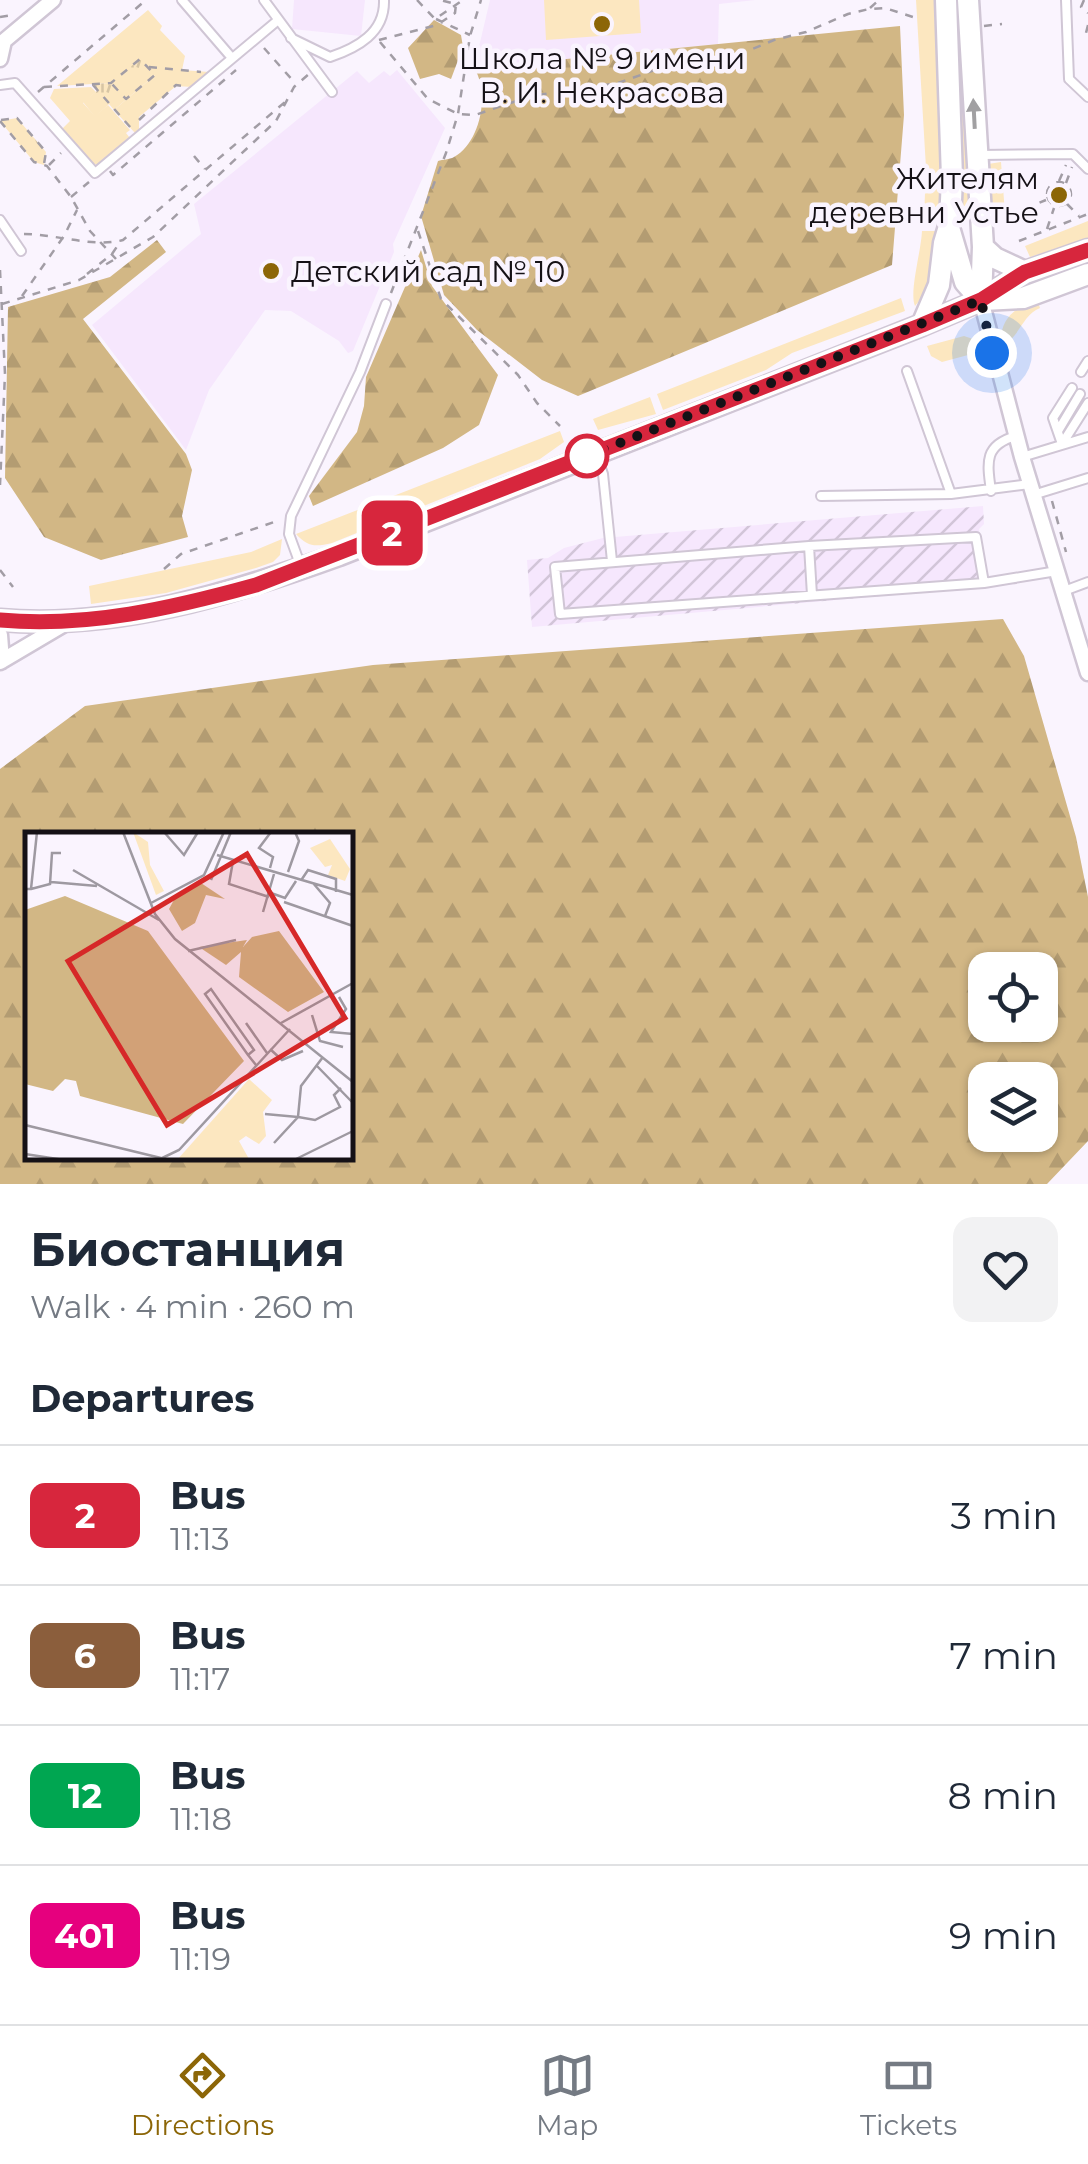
<!DOCTYPE html>
<html lang="en">
<head>
<meta charset="utf-8">
<style>
	body { margin:0; font-family:Montserrat,sans-serif; background:#f2f2f3; color:#1f2937; height:100vh; display:flex; flex-direction:column; font-size:38px; white-space:nowrap }
	* { box-sizing:border-box; margin:0 }
	p { font-size:32px; color:#747a83 }
	.icon { flex:none; width:55px; height:55px; fill:none; stroke:currentColor; stroke-width:2; stroke-linecap:round; stroke-linejoin:round }
	.map { position:relative; height:1184px; overflow:hidden }
	.details { display:flex; flex-direction:column; background:#fff; flex:1 }
	.details>* { flex:none }
	.badge { padding:0 20px; border-radius:15px; font-size:35px; line-height:65px }
	.buttons { position:absolute; left:968px; top:952px; display:grid; gap:20px }
	.buttons a { display:grid; place-items:center; width:90px; height:90px; border-radius:20px; background:#fff; box-shadow:0 2px 8px #0004; font-size:50px }
	.you { position:absolute; width:50px; height:50px; margin:-25px; border:8px solid #fff; border-radius:50%; background:#1a73e8; box-shadow:0 0 0 15px #1a73e833 }
	.map>.badge { position:absolute; translate:-50% -50%; box-shadow:0 0 0 5px #fff }
	h2 { padding:0 30px; font-size:38px; line-height:90px }
	.round { display:grid; place-items:center; flex:none; width:105px; height:105px; border-radius:20px; background:#f2f2f3 }
	.headline { display:flex; align-items:center; justify-content:space-between; height:170px; padding:0 30px }
	h1 { font-size:48px; font-weight:700; line-height:75px }
	ul { padding:0; list-style:none }
	li { display:flex; align-items:center; gap:30px; height:140px; padding:0 30px; border-top:2px solid #e0e1e3 }
	li div { flex:1 }
	li b { display:block; font-size:38px }
	li em { font-style:normal }
	li .badge { min-width:110px; font-weight:700; text-align:center }
	.tabs { display:flex; justify-content:space-around; align-items:center; height:140px; border-top:2px solid #e0e1e3; background:#fff; font-size:28px; color:#747a83 }
	.tabs a { display:grid; justify-items:center; gap:5px }
	.tabs .current { color:#8c6607 }
	.map>svg:first-child { display:block }
	.built { fill:#f6e7fd }
	.industrial { fill:url(#industrial-furrows) }
	.grass { fill:#fce7c0 }
	.forest { fill:url(#forest-firs); fill-rule:evenodd }
	.park { fill:url(#park-tufts) }
	.lines { fill:none; stroke-linecap:round; stroke-linejoin:round }
	.service-casing { stroke:#d0c6d5; stroke-width:12 }
	.minor-casing { stroke:#d0c6d5; stroke-width:19 }
	.secondary-casing { stroke:#d0c6d5; stroke-width:25 }
	.path { stroke:#a29da5; stroke-width:2.5; stroke-dasharray:8 8; stroke-linecap:butt }
	.service { stroke:#fff; stroke-width:8 }
	.minor { stroke:#fff; stroke-width:14 }
	.secondary { stroke:#fff; stroke-width:20 }
	.oneway { fill:#a1a0a2 }
	.line-casing { stroke:#fff; stroke-width:22 }
	.line { stroke:#d7263d; stroke-width:15 }
	.walk { stroke:#151116; stroke-width:10; stroke-dasharray:0 18 }
	.poi-dot { fill:#8c6607; stroke:#faf4fe; stroke-width:4 }
	.stop-dot { fill:#fff; stroke:#d7263d; stroke-width:5 }
	.labels { text-anchor:middle; dominant-baseline:central; stroke-width:9; stroke-linejoin:round; paint-order:stroke }
	.poi-label { font-size:30px; fill:#151116; stroke:#faf4fe }
	.inset-road { fill:none; stroke:#9e99a1; stroke-width:2.5 }
	.view { fill:#d62828; fill-opacity:0.15; stroke:#d62828; stroke-width:5 }
	.inset-edge { fill:none; stroke:#151116; stroke-width:5 }
</style>
</head>
<body>
<div class="map">
<svg width="1088" height="1184" viewBox="0 0 1088 1184">
	<defs>
		<pattern id="industrial-furrows" width="10" height="10" patternUnits="userSpaceOnUse" patternTransform="scale(2.5)"><rect width="10" height="10" fill="#f6e7fd"/><path d="M-1 1l2-2M0 10L10 0M9 11l2-2" fill="none" stroke="#d2c5d8"/></pattern>
		<pattern id="forest-firs" width="22" height="20" patternUnits="userSpaceOnUse" patternTransform="scale(2.5)"><rect width="22" height="20" fill="#d2b785"/><path d="M5 1l3.5 6h-7zM16 11l3.5 6h-7z" fill="#b39c72"/></pattern>
		<pattern id="park-tufts" width="24" height="20" patternUnits="userSpaceOnUse" patternTransform="scale(2.5)"><rect width="24" height="20" fill="#fce7c0"/><path d="M3 7l-1-3M5 7V3M7 7l1-3M15 17l-1-3M17 17v-4M19 17l1-3" fill="none" stroke="#d7c5a4"/></pattern>
	</defs>
	<rect width="100%" height="100%" fill="#faf4fe"/>
	<path class="built" d="M294,0H365L361,36L292,29Z
		M490,0H755L719,4L718,44L474,68Z
		M397,70L445,128L393,244L394,252L353,351L348,353L339,341L291,311L265,310L209,390L186,450L92,325L201,234L194,204L357,71L369,83L384,71L390,76Z"/>
	<path class="industrial" d="M983,506L984,524L979,529L987,579L1014,575L1017,584L532,627L527,560L548,558L564,548L603,538Z"/>
	<path class="grass" d="M544,0H639L641,33L546,40Z
		M916,0H936L945,178L941,216L924,218L926,168Z
		M954,0H961L972,214H960L961,135Z
		M148,10L162,26L160,30L185,56L182,70L209,72L192,87L176,86L139,117V131L135,133L114,110L155,75L111,83L57,86Z
		M91,87L96,92L83,103L95,116L108,105L130,130L126,133L130,138L99,164L90,165L60,131L70,121L50,98L54,89Z
		M1001,162L1005,213L985,214L988,164Z
		M1088,221V238L1030,257L1025,246Z
		M922,231H938L932,285L915,306C909,292 921,252 922,231Z
		M901,298L905,311L792,353L766,370L663,410L657,394Z
		M1037,300L1040,308C1022,315 1019,339 1001,346C999,319 1014,308 1037,300Z
		M964,336L973,339L983,351L942,362L931,356L927,346Z
		M650,397L656,414L598,430L593,419Z
		M560,431L564,442L540,459L332,543C315,547 308,547 296,534Z
		M282,539L280,555L273,562L256,568L166,593L91,604L89,586L251,552Z"/>
	<path class="forest" d="M434,20L461,35L463,47L451,79L439,74L420,79L408,48Z
		M900,26L904,115L892,265L578,396L542,380L477,330L444,295L421,216L438,161C443,159 449,160 454,157C481,142 490,92 474,68Z
		M157,240L166,252L83,319L186,454L192,470L182,516L188,537L101,560L44,537L5,478L8,307L110,277Z
		M421,250L432,286L498,375L479,425L443,448L313,506L309,496L357,432L364,406L366,377Z
		M1003,619L1024,656L1076,837L1088,897V1141L1047,1184H0V769L85,706L373,665ZM28,834H350V1156H28ZM985,970H1040V1025H985ZM985,1080H1040V1135H985Z"/>
	<path class="park" d="M140,59L155,75L114,110L109,104L95,117L83,102L97,91L92,84L111,83Z
		M17,118L46,152L44,165L34,162L0,121Z"/>
	<g class="lines">
		<defs>
			<path id="service" d="M182,0L232,58
				M264,0L332,92
				M1066,0L1069,79L1088,97
				M291,38L330,57C357,48 385,33 384,0
				M0,85L15,83L95,173L277,21
				M981,155L1073,154L1088,169
				M0,220L21,251
				M907,371L951,494
				M1081,372L1088,361
				M1058,431L1080,394
				M1062,444L1053,418L1072,388
				M1062,444L1088,403
				M597,457L603,474L612,561
				M1022,457L1088,437
				M991,491C987,462 984,445 1016,436
				M1033,495L1088,478
				M821,496L951,494L1030,484
				M809,546L812,595
				M300,564L289,534L291,516L360,372L386,304
				M984,583L976,537L809,546L555,567L560,614L984,583L1057,571
				M1064,591L1088,582"/>
			<path id="minor" d="M0,59L4,41L53,0
				M981,300L1022,457L1088,673
				M0,635L2,661
				M0,662L66,623"/>
			<path id="secondary" d="M968,0L983,247L981,300
				M950,231L965,282L981,300
				M983,247L995,258L1025,272
				M983,300L1023,298L1088,274
				M922,325L939,285L944,243L950,223L952,178L946,0
				M0,620C116,630 231,594 339,555L922,325L981,300L1025,272L1088,250"/>
		</defs>
		<use href="#service" class="service-casing"/>
		<use href="#minor" class="minor-casing"/>
		<use href="#secondary" class="secondary-casing"/>
		<path class="path" d="M417,0L435,19L463,0
			M1084,0L1081,7L1088,13
			M870,8L879,0
			M0,17L13,15
			M436,19L470,35
			M1088,25L1085,37H1088
			M984,26L1002,24
			M379,40L437,25L455,13L456,4L440,0
			M380,42L428,99L458,114L475,115L531,96L618,83L683,60L709,67L774,40L806,32L848,14L869,9L885,8L913,17
			M264,48L295,83
			M149,67L201,72
			M93,85L131,128
			M44,87L111,83L140,59L155,75L126,99L111,83
			M38,92L146,0
			M1,120L17,118L46,152L44,164
			M139,120L176,85L182,86
			M0,121L34,162L47,166L71,197L90,231L116,259
			M194,156L205,169
			M49,165L61,153
			M110,171L113,175L236,70
			M1059,181L1066,165
			M1047 194a12 12 0 1 1 24 0a12 12 0 1 1-24 0Z
			M1066,183L1072,167
			M71,197L89,182
			M1067,204L1079,216
			M1010,215L1046,200
			M1047,229L1054,208
			M418,231L441,299L518,375L537,403L560,426
			M24,234C56,234 93,248 123,240L285,102
			M1019,241L1088,214
			M0,270L5,374L0,485
			M87,274L112,254L120,242
			M391,293L446,153L458,114L470,36L481,0
			M22,296L64,236L77,210
			M2,304L79,280L153,237L276,121L294,87L309,74
			M1052,501L1066,552
			M164,569L181,554L280,520
			M0,570L13,587"/>
		<use href="#service" class="service"/>
		<use href="#minor" class="minor"/>
		<use href="#secondary" class="secondary"/>
	</g>
	<defs><path id="oneway-solid" d="M-6-.8H1V-3.2L6.5 0L1 3.2V.8H-6Z" transform="scale(2.5)"/></defs>
	<use class="oneway" href="#oneway-solid" transform="translate(974 114) rotate(-93)"/>
	<g class="lines">
		<defs>
			<path id="line" d="M0,620C87,628 173,608 256,585L922,325L981,300L1025,272L1088,250"/>
		</defs>
		<use href="#line" class="line-casing"/>
		<use href="#line" class="line"/>
		<path class="walk" d="M587,456L981,300L992,353"/>
	</g>
	<g class="poi-dot">
		<circle cx="602" cy="24" r="10"/>
		<circle cx="1059" cy="195" r="10"/>
		<circle cx="271" cy="271" r="10"/>
	</g>
	<circle class="stop-dot" cx="587" cy="456" r="20"/>
	<g class="labels">
		<g class="poi-label">
			<text x="602" y="58">Школа № 9 имени<tspan x="602" dy="34">В. И. Некрасова</tspan></text>
			<text x="1039" y="178" text-anchor="end">Жителям<tspan x="1039" dy="34">деревни Устье</tspan></text>
			<text x="291" y="271" text-anchor="start">Детский сад № 10</text>
		</g>
	</g>
	<g transform="translate(25 832)">
		<rect width="328" height="328" fill="#faf4fe"/>
		<path d="M108,0L123,10L125,33L139,59L131,63ZM305,7L325,37L320,49L303,43L307,33L300,35L285,16Z" fill="#fce7c0"/>
		<path d="M176,51L200,67L181,63L170,91L157,99L144,77L150,66ZM40,64L123,99L219,229L158,292L55,264L51,249L40,247L28,259L0,252V78ZM254,99L299,160L263,180L214,145L216,120L201,133L174,115L222,108L218,115L227,105Z" fill="#d2b785"/>
		<path d="M224,247L247,268L238,280L241,304L234,312L221,304L214,309L224,327L152,328Z" fill="#fce7c0"/>
		<path class="inset-road" d="M98,0L130,82L150,107L328,250M139,0L159,23L173,0M192,23L328,63M208,29L204,52L244,65M245,36L248,25L234,16L246,0M48,38L134,88M263,40L274,9L270,0M277,47L283,38L311,47V60M186,48L206,0M26,50L72,54M288,51L305,71L300,84M0,57H6L12,0M6,57L25,52L27,21H36M246,61L260,66L271,49M259,70L328,94M126,71L179,43L199,0M238,80L249,42M163,119L211,108M314,165L321,177L306,200L328,202M287,183L295,209L318,215M221,191L242,221M256,191L328,151M245,217L257,228L278,219M223,223L229,218L186,157L180,162L223,223L231,233M298,225L276,254L273,285L290,288L315,275L309,263L316,256M291,233L328,271M240,282L273,285L249,311M0,293L136,326M0,322L39,328M133,328L154,318L265,197M269,328L328,299"/>
		<path class="view" d="M222,22L320,186L142,293L43,129Z"/>
		<rect width="328" height="328" class="inset-edge"/>
	</g>
</svg>
<div class="buttons">
<a><svg class="icon" aria-label="locate" viewBox="0 0 24 24"><circle cx="12" cy="12" r="6"/><path d="M12 2v4M12 18v4M2 12h4M18 12h4"/></svg></a>
<a><svg class="icon" aria-label="layers" viewBox="0 0 24 24"><path d="M12 4l9 5-9 5-9-5zM3 14l9 5 9-5"/></svg></a>
</div>
<div class="you" style="left:992px;top:353px"></div>
<b class="badge" style="left:392px;top:533px;background:#d7263d;color:#fff">2</b>
</div>
<section class="details">
<div class="headline"><div><h1>Биостанция</h1><p>Walk · 4 min · 260 m</p></div><a class="round"><svg class="icon" aria-label="heart" viewBox="0 0 24 24"><path d="M12 20l-8-8c-3-5 5-10 8-4 3-6 11-1 8 4z"/></svg></a></div>
<h2>Departures</h2>
<ul>
<li><span class="badge" style="background:#d7263d;color:#fff">2</span><div><b>Bus</b><p>11:13</p></div><em>3 min</em></li>
<li><span class="badge" style="background:#8b5e3c;color:#fff">6</span><div><b>Bus</b><p>11:17</p></div><em>7 min</em></li>
<li><span class="badge" style="background:#00a651;color:#fff">12</span><div><b>Bus</b><p>11:18</p></div><em>8 min</em></li>
<li><span class="badge" style="background:#e6007e;color:#fff">401</span><div><b>Bus</b><p>11:19</p></div><em>9 min</em></li>
</ul>
</section>
<nav class="tabs">
<a class="current"><svg class="icon" aria-label="directions" viewBox="0 0 24 24"><path d="M12 3l9 9-9 9-9-9zM9 14v-3h6M13 9l2 2-2 2"/></svg>Directions</a>
<a><svg class="icon" aria-label="map" viewBox="0 0 24 24"><path d="M3 6l6-2 6 2 6-2v14l-6 2-6-2-6 2zM9 4v14M15 6v14"/></svg>Map</a>
<a><svg class="icon" aria-label="tickets" viewBox="0 0 24 24"><path d="M3 7h18v10H3zM15 7v10"/></svg>Tickets</a>
</nav>
</body>
</html>
